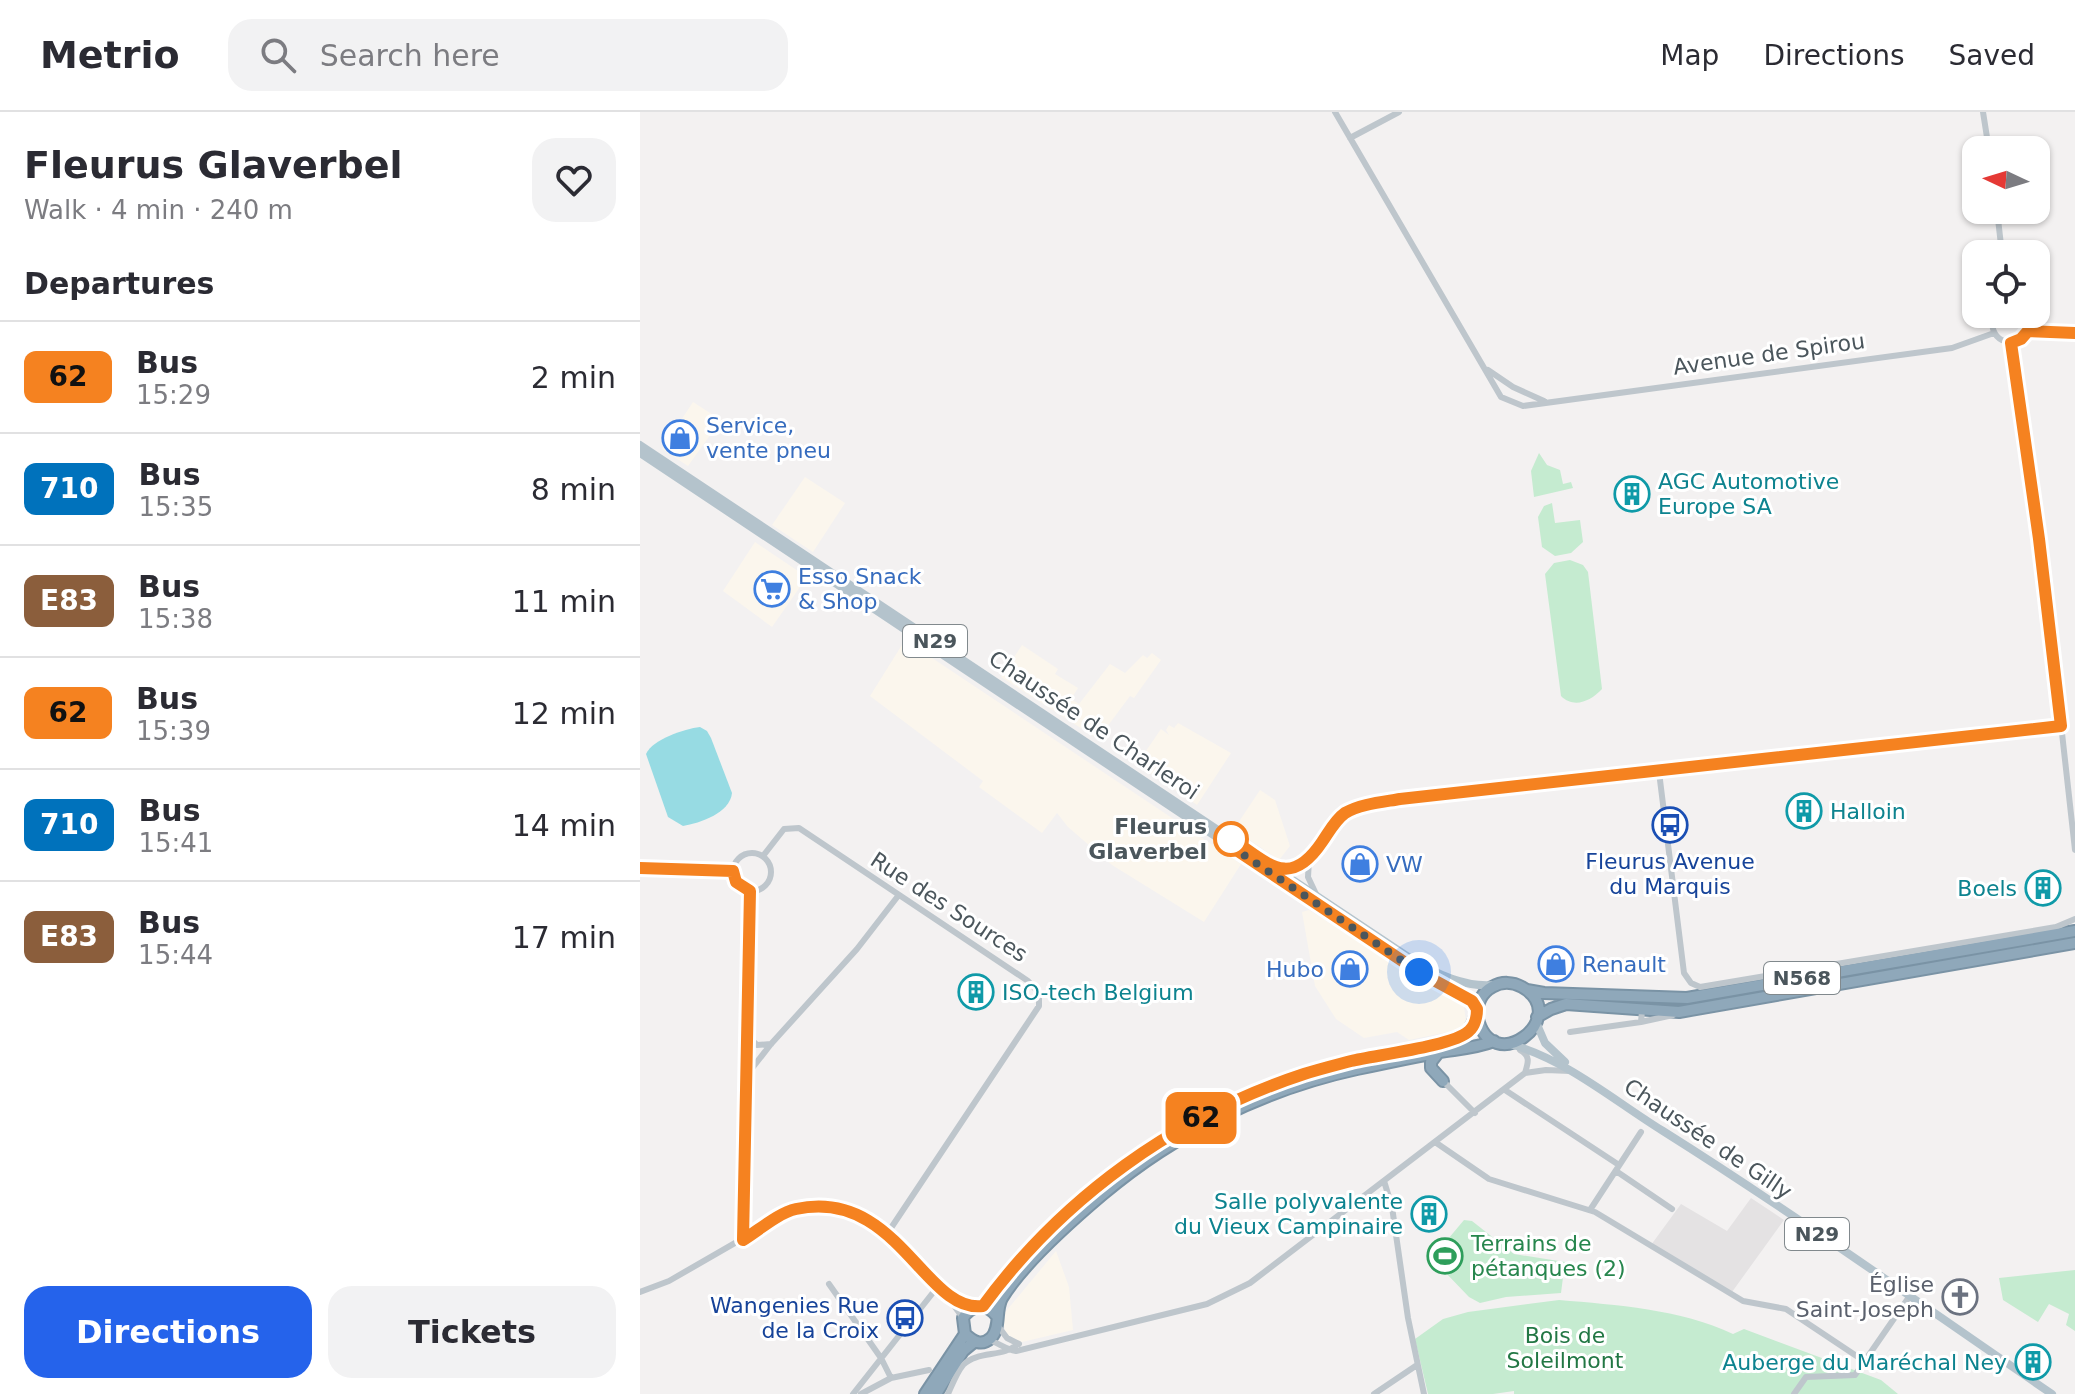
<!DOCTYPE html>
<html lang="en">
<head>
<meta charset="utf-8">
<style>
	body { margin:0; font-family:"DejaVu Sans",sans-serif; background:#f2f2f3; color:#2b2b33; height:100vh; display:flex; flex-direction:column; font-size:30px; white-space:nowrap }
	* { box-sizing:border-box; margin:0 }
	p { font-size:26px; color:#7c7c81 }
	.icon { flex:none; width:44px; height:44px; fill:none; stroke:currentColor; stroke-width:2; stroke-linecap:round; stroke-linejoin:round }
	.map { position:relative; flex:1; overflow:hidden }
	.drawer { display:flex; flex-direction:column; background:#fff; width:640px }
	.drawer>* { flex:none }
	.badge { padding:0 16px; border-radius:12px; font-size:28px; line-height:52px }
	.needle { width:52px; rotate:274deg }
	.fabs { position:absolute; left:1322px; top:24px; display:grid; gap:16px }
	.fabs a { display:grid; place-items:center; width:88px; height:88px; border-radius:16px; background:#fff; box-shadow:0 2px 6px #0004; font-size:40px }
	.you { position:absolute; width:40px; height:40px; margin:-20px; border:6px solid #fff; border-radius:50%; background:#1a73e8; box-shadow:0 0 0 12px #1a73e833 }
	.map>.badge { position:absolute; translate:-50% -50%; box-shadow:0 0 0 4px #fff }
	h2 { padding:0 24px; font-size:30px; line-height:72px }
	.round { display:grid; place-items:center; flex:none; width:84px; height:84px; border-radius:24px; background:#f2f2f3 }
	.overview { display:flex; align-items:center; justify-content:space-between; height:136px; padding:0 24px }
	h1 { font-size:38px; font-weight:600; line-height:60px }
	.action { display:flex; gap:16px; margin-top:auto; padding:16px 24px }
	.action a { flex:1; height:92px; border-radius:24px; background:#2563eb; color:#fff; font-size:32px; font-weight:600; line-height:92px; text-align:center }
	.action a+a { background:#f2f2f3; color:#2b2b33 }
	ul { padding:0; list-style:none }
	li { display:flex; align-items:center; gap:24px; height:112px; padding:0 24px; border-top:2px solid #e1e1e2 }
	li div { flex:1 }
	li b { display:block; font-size:30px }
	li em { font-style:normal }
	li .badge { min-width:88px; font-weight:700; text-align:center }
	header { display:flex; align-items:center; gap:48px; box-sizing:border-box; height:112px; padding:0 40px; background:#fff; border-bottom:2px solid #e1e1e2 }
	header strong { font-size:38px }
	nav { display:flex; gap:44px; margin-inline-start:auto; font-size:28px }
	.search { width:560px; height:72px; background:#f2f2f3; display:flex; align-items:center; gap:20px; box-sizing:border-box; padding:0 28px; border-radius:24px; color:#7c7c81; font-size:30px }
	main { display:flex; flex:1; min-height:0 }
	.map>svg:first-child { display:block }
	.commercial { fill:#fbf6ed }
	.education { fill:#e4e2e3 }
	.green { fill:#c5ebd0 }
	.water { fill:#97dbe3 }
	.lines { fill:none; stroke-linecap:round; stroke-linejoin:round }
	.highway-casing { stroke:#7a93a5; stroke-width:14 }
	.minor { stroke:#bec6cc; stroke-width:6 }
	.major { stroke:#b4c3cc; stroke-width:8 }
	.highway { stroke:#8fa8ba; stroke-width:10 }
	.line-casing { stroke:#fff; stroke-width:18 }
	.line { stroke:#f58220; stroke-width:12 }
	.walk { stroke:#4b565c; stroke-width:8; stroke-dasharray:0 14.4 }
	.stop-dot { fill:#fff; stroke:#f58220; stroke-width:4 }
	.labels { text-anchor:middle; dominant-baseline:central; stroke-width:6; stroke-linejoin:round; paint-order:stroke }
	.shield { fill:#fff; stroke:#81898d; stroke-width:2 }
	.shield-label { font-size:20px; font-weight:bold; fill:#4b565c }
	.street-label { font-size:22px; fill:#4b565c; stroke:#fff }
	.shop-label { font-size:22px; fill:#366cbe; stroke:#fff; text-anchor:start }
	.culture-label { font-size:22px; fill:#0d838f; stroke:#fff; text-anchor:start }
	.stop-label { font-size:22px; font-weight:bold; fill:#4b565c; stroke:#fff; text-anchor:end }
	.transit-label { font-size:22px; fill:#164399; stroke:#fff }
	.leisure-label { font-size:22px; fill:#27864d; stroke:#fff; text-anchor:start }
	.worship-label { font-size:22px; fill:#5b616d; stroke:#fff; text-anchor:end }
	.park-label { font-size:22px; fill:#274; stroke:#fff }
</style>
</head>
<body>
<header>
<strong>Metrio</strong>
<div class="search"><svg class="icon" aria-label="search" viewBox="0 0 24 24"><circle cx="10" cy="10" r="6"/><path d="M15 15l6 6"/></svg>Search here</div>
<nav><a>Map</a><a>Directions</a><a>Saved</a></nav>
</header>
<main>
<section class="drawer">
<div class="overview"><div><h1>Fleurus Glaverbel</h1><p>Walk · 4 min · 240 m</p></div><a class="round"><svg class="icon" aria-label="heart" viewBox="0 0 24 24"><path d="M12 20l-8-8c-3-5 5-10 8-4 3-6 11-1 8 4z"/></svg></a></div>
<h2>Departures</h2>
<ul>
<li><span class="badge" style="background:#f58220;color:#111">62</span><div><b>Bus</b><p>15:29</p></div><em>2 min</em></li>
<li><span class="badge" style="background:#0072bc;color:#fff">710</span><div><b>Bus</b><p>15:35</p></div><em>8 min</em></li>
<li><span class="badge" style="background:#8b5e3c;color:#fff">E83</span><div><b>Bus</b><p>15:38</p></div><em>11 min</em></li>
<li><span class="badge" style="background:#f58220;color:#111">62</span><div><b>Bus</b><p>15:39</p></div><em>12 min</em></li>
<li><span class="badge" style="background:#0072bc;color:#fff">710</span><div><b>Bus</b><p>15:41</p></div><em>14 min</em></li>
<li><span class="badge" style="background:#8b5e3c;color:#fff">E83</span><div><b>Bus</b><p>15:44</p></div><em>17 min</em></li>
</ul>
<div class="action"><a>Directions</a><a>Tickets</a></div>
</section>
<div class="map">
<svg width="1435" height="1282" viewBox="0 0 1435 1282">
	<rect width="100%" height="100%" fill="#f3f1f1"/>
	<path class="commercial" d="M53,290L81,308L48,354L22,337Z
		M165,365L205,391L173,440L132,413Z
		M115,430L167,465L132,515L83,479Z
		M265,528L601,752L564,810L472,753L428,715L417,701L402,721L339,675L343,669L230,584Z
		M382,533L418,557L415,562L438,576L431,587L439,592L470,552L485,561L503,543L507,546L512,541L521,548L494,586L490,584L458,627L361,565Z
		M538,611L591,641L557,693L497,652L521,617L529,623L526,618L529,613L534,616Z
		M620,678L635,688L650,734L639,748L594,717Z
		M669,798L768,861L823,888L827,916L769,928L757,920L724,926L696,907L675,874L662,800Z
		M416,1139L429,1175L433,1218L382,1230L366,1222L362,1204Z"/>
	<path class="education" d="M1111,1086L1144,1108L1092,1180L1011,1133L1041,1092L1087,1119Z"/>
	<path class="green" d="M899,341L907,353L920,358L923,372L931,370L933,376L894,385L891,359Z
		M912,391L915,411L940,408L943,430L931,441L915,444L902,435L898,405L904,394Z
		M930,448L943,453L948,460L962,577C951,589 934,597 921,584L905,462L914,451Z
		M824,1108L832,1109L874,1142L925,1150L921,1181L866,1185L840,1191L829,1185L804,1159L814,1148L803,1133Z
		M1435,1158V1219L1426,1213L1429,1202L1409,1192L1398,1210L1363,1188L1359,1166Z
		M919,1188C977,1193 1040,1197 1093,1222L1104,1217L1241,1268L1258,1282H874V1279L853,1282H788L775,1227L803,1207L828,1200Z"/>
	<path class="water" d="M60,615L67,619L71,626L92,681C90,701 60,711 43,714L28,705L6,642C13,627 44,617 60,615Z"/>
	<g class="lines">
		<defs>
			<path id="highway" d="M887,878L904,881L1047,886L1435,819
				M897,905L911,897L926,892L1039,900L1435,831
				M798,941L791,950V956L803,969
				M343,1194C421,1085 538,1002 665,962C716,946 770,941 820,925C843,911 830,887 852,875C862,869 873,870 882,875C934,904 850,970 837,903
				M356,1203C346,1191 331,1193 323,1206L325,1222C333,1229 341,1235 351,1226C361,1216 355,1199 362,1186C384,1150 431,1109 463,1082C535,1021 625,977 717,957C745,951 773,945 800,940C818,937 837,936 854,929
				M285,1282L325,1222
				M296,1282L323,1239L334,1230"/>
		</defs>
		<use href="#highway" class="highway-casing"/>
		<path class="minor" d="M695,0L861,285L883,294L1312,236L1354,221
			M1343,0L1349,38
			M710,26L759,0
			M1357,98L1362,142
			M1354,202C1345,227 1373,241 1388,219L1387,202
			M1389,208L1420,219
			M1388,219L1435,221
			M1371,231L1406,477L1435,738
			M848,258L873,275L904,289
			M1019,660L1044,861L1051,871L1060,875L1416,815L1435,807
			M93 760a19 19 0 1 1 38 0a19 19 0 1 1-38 0Z
			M123,744L144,717L159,716L388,869L399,881V894L247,1122
			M669,748L668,765L676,782
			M0,756L93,759
			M637,756C677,763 678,718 705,701C720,692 743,690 760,687L1421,614
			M1002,899L1001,910L1033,903
			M930,920L1001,910
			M108,924L117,933L131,932
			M880,938C891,944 888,951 885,961
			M106,964L131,932L217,837L258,784
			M803,969L835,1001
			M865,978L979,1053
			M795,1030L849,1067L955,1100L1103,1189L1146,1197L1224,1249
			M976,1059L1032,1097
			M744,1069L752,1095L768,1206L784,1282
			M950,1098L1001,1020
			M103,1128L110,779
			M189,1172L241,1246L251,1266
			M0,1180L29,1169L154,1097L192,1094L224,1104L247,1122L299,1173L323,1206
			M309,1186L334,1195
			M358,1214L367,1226L379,1232
			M349,1228C359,1231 365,1237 376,1239L567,1192L610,1171L885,961L906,958L930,959
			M213,1282L299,1173
			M221,1282L251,1266L289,1258
			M308,1282C312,1273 317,1260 323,1253C338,1238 364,1246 377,1232
			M734,1282L777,1253
			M1154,1282L1166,1265L1215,1263L1269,1185"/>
		<path class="major" d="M0,333L770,846C794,861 824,876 854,873
			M0,341L779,860L828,886L837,897
			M896,910L905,931L925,950
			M870,932C927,948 973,988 1023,1019C1155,1102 1283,1194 1412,1282"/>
		<use href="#highway" class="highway"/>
	</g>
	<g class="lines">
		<defs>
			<path id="line" d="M0,756L93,759L96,770L110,779L103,1128C118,1119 138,1101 156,1097C257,1075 285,1202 343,1194C423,1085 536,1004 664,962C680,957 696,953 711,949C736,943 814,934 829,919C835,914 837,904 837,897L832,889L779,860L586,731L590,726C627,750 649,779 682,730C689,720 695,708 705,701C720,692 743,690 760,687L1421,614L1399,427L1371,231L1381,227L1388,219L1435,221"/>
		</defs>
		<use href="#line" class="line-casing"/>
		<use href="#line" class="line"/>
		<path class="walk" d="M591,727L586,731L779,860"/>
	</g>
	<defs>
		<symbol id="shop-ring" viewBox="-11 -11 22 22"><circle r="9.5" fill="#fff" stroke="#3f7fe0" stroke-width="1.5"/><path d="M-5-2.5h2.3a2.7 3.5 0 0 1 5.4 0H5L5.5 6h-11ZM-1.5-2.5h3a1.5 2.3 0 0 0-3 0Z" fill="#3f7fe0"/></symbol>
		<symbol id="building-ring" viewBox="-11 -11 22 22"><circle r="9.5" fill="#fff" stroke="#0f9aa8" stroke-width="1.5"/><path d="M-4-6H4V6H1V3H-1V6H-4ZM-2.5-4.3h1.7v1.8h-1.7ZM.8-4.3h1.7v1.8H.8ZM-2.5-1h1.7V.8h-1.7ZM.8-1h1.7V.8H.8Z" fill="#0f9aa8"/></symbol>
		<symbol id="supermarket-ring" viewBox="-11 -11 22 22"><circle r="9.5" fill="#fff" stroke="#3f7fe0" stroke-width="1.5"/><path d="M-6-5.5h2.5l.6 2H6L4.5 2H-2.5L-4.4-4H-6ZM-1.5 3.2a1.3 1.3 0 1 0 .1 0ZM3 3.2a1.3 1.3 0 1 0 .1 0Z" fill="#3f7fe0"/></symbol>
		<symbol id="bus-ring" viewBox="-11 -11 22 22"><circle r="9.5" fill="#fff" stroke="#1a4fb4" stroke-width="1.5"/><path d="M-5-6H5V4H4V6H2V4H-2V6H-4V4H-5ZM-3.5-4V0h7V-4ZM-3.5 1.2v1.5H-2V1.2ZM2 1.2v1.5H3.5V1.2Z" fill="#1a4fb4"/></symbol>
		<symbol id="stadium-ring" viewBox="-11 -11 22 22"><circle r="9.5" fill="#fff" stroke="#2e9e5b" stroke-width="1.5"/><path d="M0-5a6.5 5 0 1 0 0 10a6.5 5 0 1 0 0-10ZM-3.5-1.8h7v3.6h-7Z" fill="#2e9e5b"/></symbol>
		<symbol id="church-ring" viewBox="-11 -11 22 22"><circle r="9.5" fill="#fff" stroke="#6b7280" stroke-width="1.5"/><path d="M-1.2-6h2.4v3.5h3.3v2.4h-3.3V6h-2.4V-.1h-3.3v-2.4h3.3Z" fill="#6b7280"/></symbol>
	</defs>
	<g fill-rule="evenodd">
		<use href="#shop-ring" x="20" y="306" width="40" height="40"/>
		<use href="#building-ring" x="972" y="362" width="40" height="40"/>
		<use href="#supermarket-ring" x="112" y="457" width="40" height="40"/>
		<use href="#building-ring" x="1144" y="679" width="40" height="40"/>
		<use href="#bus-ring" x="1010" y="693" width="40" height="40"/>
		<use href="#shop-ring" x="700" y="732" width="40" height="40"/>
		<use href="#building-ring" x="1383" y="756" width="40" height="40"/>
		<use href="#shop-ring" x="896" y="832" width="40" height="40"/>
		<use href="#shop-ring" x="690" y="837" width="40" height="40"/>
		<use href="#building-ring" x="316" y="860" width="40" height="40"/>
		<use href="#building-ring" x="769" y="1082" width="40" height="40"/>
		<use href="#stadium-ring" x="785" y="1124" width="40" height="40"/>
		<use href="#church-ring" x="1300" y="1165" width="40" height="40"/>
		<use href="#bus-ring" x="245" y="1186" width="40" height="40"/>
		<use href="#building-ring" x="1373" y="1230" width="40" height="40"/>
	</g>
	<circle class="stop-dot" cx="591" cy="727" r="16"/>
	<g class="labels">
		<g class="shield">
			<rect x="263" y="513" width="64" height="32" rx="6"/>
			<rect x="1124" y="850" width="76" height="32" rx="6"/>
			<rect x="1145" y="1106" width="64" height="32" rx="6"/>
		</g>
		<g class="shield-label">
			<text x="295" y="529">N29</text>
			<text x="1162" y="866">N568</text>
			<text x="1177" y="1122">N29</text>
		</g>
		<g class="street-label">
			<text transform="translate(1129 242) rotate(-8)">Avenue de Spirou</text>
			<text transform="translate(454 613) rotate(34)">Chaussée de Charleroi</text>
			<text transform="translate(309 795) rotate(33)">Rue des Sources</text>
			<text transform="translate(1068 1027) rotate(34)">Chaussée de Gilly</text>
		</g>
		<g class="shop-label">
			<text x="66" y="313">Service,<tspan x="66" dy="25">vente pneu</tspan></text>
			<text x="158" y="464">Esso Snack<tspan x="158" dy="25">&amp; Shop</tspan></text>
			<text x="746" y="752">VW</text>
			<text x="942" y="852">Renault</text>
			<text x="684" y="857" text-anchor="end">Hubo</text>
		</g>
		<g class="culture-label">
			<text x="1018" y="369">AGC Automotive<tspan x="1018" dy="25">Europe SA</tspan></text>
			<text x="1190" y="699">Halloin</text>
			<text x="1377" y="776" text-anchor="end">Boels</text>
			<text x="362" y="880">ISO-tech Belgium</text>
			<text x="763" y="1089" text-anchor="end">Salle polyvalente<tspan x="763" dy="25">du Vieux Campinaire</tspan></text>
			<text x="1367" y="1250" text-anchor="end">Auberge du Maréchal Ney</text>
		</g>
		<g class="stop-label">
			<text x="567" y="714">Fleurus<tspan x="567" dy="25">Glaverbel</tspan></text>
		</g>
		<g class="transit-label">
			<text x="1030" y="749">Fleurus Avenue<tspan x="1030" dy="25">du Marquis</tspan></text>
			<text x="239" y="1193" text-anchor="end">Wangenies Rue<tspan x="239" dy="25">de la Croix</tspan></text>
		</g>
		<g class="leisure-label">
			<text x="831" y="1131">Terrains de<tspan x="831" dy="25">pétanques (2)</tspan></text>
		</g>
		<g class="worship-label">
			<text x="1294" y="1172">Église<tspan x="1294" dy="25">Saint-Joseph</tspan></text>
		</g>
		<g class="park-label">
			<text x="925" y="1223">Bois de<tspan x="925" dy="25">Soleilmont</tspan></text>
		</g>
	</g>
</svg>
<div class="fabs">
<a><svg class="needle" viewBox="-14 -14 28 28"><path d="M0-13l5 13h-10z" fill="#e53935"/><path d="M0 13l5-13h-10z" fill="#7c7c81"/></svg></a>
<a><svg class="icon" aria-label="locate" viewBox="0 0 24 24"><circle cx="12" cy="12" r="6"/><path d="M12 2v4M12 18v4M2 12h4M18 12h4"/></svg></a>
</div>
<div class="you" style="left:779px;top:860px"></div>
<b class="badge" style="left:561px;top:1006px;background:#f58220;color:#111">62</b>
</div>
</main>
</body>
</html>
